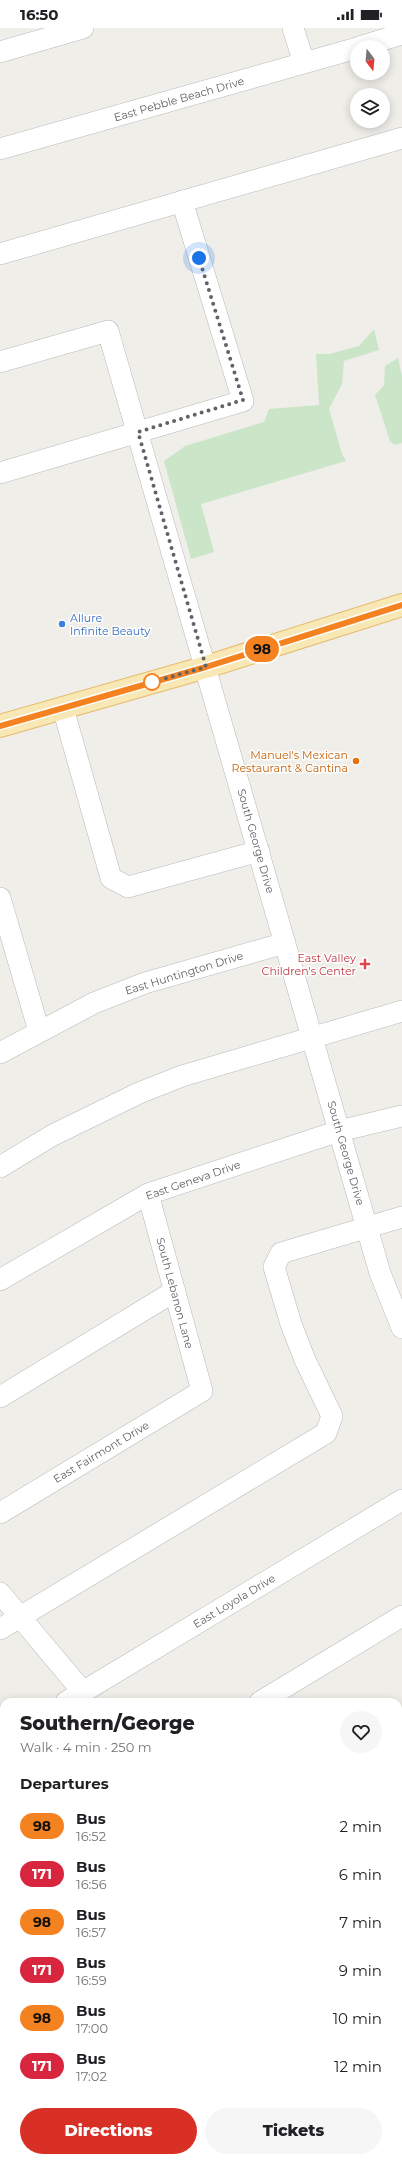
<!DOCTYPE html>
<html lang="en">
<head>
<meta charset="utf-8">
<style>
	body { margin:0; font-family:Montserrat,sans-serif; background:#f6f6f6; color:#202124; height:100vh; display:flex; flex-direction:column; font-size:15px; white-space:nowrap }
	* { box-sizing:border-box; margin:0 }
	p { font-size:13px; color:#757577 }
	.icon { flex:none; width:22px; height:22px; fill:none; stroke:currentColor; stroke-width:2; stroke-linecap:round; stroke-linejoin:round }
	.map { position:relative; flex:1; overflow:hidden }
	.side { position:absolute; left:0px; top:1670px; width:402px; height:464px; display:flex; flex-direction:column; background:#fff; border-radius:12px 12px 0 0; box-shadow:0 2px 10px #0003 }
	.side>* { flex:none }
	.badge { padding:0 8px; border-radius:13px; font-size:14px; line-height:26px }
	.needle { width:26px; rotate:164deg }
	.tools { position:absolute; left:350px; top:12px; display:grid; gap:8px }
	.tools a { display:grid; place-items:center; width:40px; height:40px; border-radius:50%; background:#fff; box-shadow:0 2px 10px #0003; font-size:20px }
	.you { position:absolute; width:20px; height:20px; margin:-10px; border:3px solid #fff; border-radius:50%; background:#1a73e8; box-shadow:0 0 0 6px #1a73e833 }
	.map>.badge { position:absolute; translate:-50% -50%; box-shadow:0 0 0 2px #fff }
	h2 { padding:0 20px; font-size:15px; line-height:36px }
	.round { display:grid; place-items:center; flex:none; width:42px; height:42px; border-radius:21px; background:#f6f6f6 }
	.headline { display:flex; align-items:center; justify-content:space-between; height:68px; padding:0 20px }
	h1 { font-size:19px; font-weight:800; line-height:30px }
	.button { display:flex; gap:8px; margin-top:auto; padding:8px 20px }
	.button a { flex:1; height:46px; border-radius:24px; background:#d93025; color:#fff; font-size:16px; font-weight:800; line-height:46px; text-align:center }
	.button a+a { background:#f6f6f6; color:#202124 }
	ul { padding:0; list-style:none }
	li { display:flex; align-items:center; gap:12px; height:48px; padding:0 20px }
	li div { flex:1 }
	li b { display:block; font-size:15px }
	li em { font-style:normal }
	li .badge { min-width:44px; font-weight:700; text-align:center }
	.status { display:flex; justify-content:space-between; align-items:center; height:28px; padding:0 20px; background:#fff; direction:ltr }
	.status svg { height:11px; fill:currentColor }
	.map>svg:first-child { display:block }
	.green { fill:#cae5c8 }
	.lines { fill:none; stroke-linecap:round; stroke-linejoin:round }
	.minor-casing { stroke:#b5b8bb; stroke-width:22 }
	.major-casing { stroke:#e6ba6c; stroke-width:24 }
	.minor { stroke:#fff; stroke-width:21 }
	.major { stroke:#f8e8b5; stroke-width:22 }
	.line-casing { stroke:#fff; stroke-width:9 }
	.line { stroke:#f58220; stroke-width:6 }
	.walk { stroke:#606467; stroke-width:4; stroke-dasharray:0 7.2 }
	.shop-dot { fill:#3f7fe0; stroke:#fff; stroke-width:1.5 }
	.stop-dot { fill:#fff; stroke:#f58220; stroke-width:2 }
	.food-dot { fill:#e8710a; stroke:#fff; stroke-width:1.5 }
	.health-dot { fill:#e0444e; stroke:#fff; stroke-width:1.5 }
	.labels { text-anchor:middle; dominant-baseline:central; stroke-width:3; stroke-linejoin:round; paint-order:stroke }
	.street-label { font-size:11px; fill:#606467; stroke:#fff }
	.shop-label { font-size:11px; fill:#366cbe; stroke:#fff; text-anchor:start }
	.food-label { font-size:11px; fill:#c56008; stroke:#fff; text-anchor:end }
	.health-label { font-size:11px; fill:#be3a42; stroke:#fff; text-anchor:end }
</style>
</head>
<body>
<div class="status"><b>16:50</b><svg viewBox="0 0 49 12"><path d="M0 12V9h3v3zM5 12V6h3v6zM10 12V3h3v9zM15 12V0h3v12zM26 1h20v11H26zM47 4h2v5h-2z"/></svg></div>
<div class="map">
<svg width="402" height="2134" viewBox="0 0 402 2134">
	<rect width="100%" height="100%" fill="#f0eee9"/>
	<path class="green" d="M374,301L379,322L344,333L342,356L329,381L342,426L346,433L201,476L214,524L191,531L164,433L185,418L264,394L269,381L319,377L316,326H329L359,318Z
		M398,330L402,348V415L395,417L390,413L375,367L384,357L385,338Z
		M4,2110V2130H152L156,2134H0V2114Z"/>
	<g class="lines">
		<defs>
			<path id="minor" d="M293,0L304,35
				M359,19L402,6
				M0,24L83,0
				M0,121L357,20
				M0,226L402,110
				M0,334L108,303L380,1245L402,1300
				M0,445L243,373L182,173
				M63,680L111,850L128,859L259,823
				M0,870L39,1003
				M0,1025L94,975L145,955L285,915
				M0,1139L53,1107L139,1065L182,1048L402,983
				M0,1252L148,1166L339,1103L402,1088
				M0,1369L175,1263
				M0,1485L202,1363L148,1166
				M0,1565L83,1664
				M0,1601L326,1405L332,1388L305,1332L291,1296L274,1239L281,1225L402,1189
				M66,1674L402,1472
				M260,1674L402,1588
				M398,1705L402,1702
				M0,1713L4,1711
				M398,1827L402,1825
				M0,1832L4,1829
				M398,1939L402,1936
				M0,1950L4,1947
				M398,2054L402,2059
				M0,2092L4,2088
				M179,2130L183,2134
				M322,2130L326,2134"/>
			<path id="major" d="M0,698L206,639L402,577"/>
		</defs>
		<use href="#minor" class="minor-casing"/>
		<use href="#major" class="major-casing"/>
		<use href="#minor" class="minor"/>
		<use href="#major" class="major"/>
	</g>
	<g class="lines">
		<defs>
			<path id="line" d="M0,698L206,639L402,577"/>
		</defs>
		<use href="#line" class="line-casing"/>
		<use href="#line" class="line"/>
		<path class="walk" d="M152,654L206,639L138,404L243,372L199,230"/>
	</g>
	<circle class="shop-dot" cx="62" cy="596" r="4"/>
	<circle class="stop-dot" cx="152" cy="654" r="8"/>
	<circle class="food-dot" cx="356" cy="733" r="4"/>
	<path class="health-dot" d="M363 930h4v4h4v4h-4v4h-4v-4h-4v-4h4z"/>
	<g class="labels">
		<g class="street-label">
			<text transform="translate(179 71) rotate(-16)">East Pebble Beach Drive</text>
			<text transform="translate(256 813) rotate(74)">South George Drive</text>
			<text transform="translate(184 945) rotate(-17)">East Huntington Drive</text>
			<text transform="translate(346 1125) rotate(74)">South George Drive</text>
			<text transform="translate(193 1152) rotate(-19)">East Geneva Drive</text>
			<text transform="translate(175 1265) rotate(75)">South Lebanon Lane</text>
			<text transform="translate(101 1424) rotate(-31)">East Fairmont Drive</text>
			<text transform="translate(234 1573) rotate(-31)">East Loyola Drive</text>
		</g>
		<g class="shop-label">
			<text x="70" y="590">Allure<tspan x="70" dy="13">Infinite Beauty</tspan></text>
		</g>
		<g class="food-label">
			<text x="348" y="727">Manuel's Mexican<tspan x="348" dy="13">Restaurant &amp; Cantina</tspan></text>
		</g>
		<g class="health-label">
			<text x="356" y="930">East Valley<tspan x="356" dy="13">Children's Center</tspan></text>
		</g>
	</g>
</svg>
<div class="tools">
<a><svg class="needle" viewBox="-14 -14 28 28"><path d="M0-13l5 13h-10z" fill="#e53935"/><path d="M0 13l5-13h-10z" fill="#757577"/></svg></a>
<a><svg class="icon" aria-label="layers" viewBox="0 0 24 24"><path d="M12 4l9 5-9 5-9-5zM3 14l9 5 9-5"/></svg></a>
</div>
<div class="you" style="left:199px;top:230px"></div>
<b class="badge" style="left:262px;top:621px;background:#f58220;color:#111">98</b>
<section class="side">
<div class="headline"><div><h1>Southern/George</h1><p>Walk · 4 min · 250 m</p></div><a class="round"><svg class="icon" aria-label="heart" viewBox="0 0 24 24"><path d="M12 20l-8-8c-3-5 5-10 8-4 3-6 11-1 8 4z"/></svg></a></div>
<h2>Departures</h2>
<ul>
<li><span class="badge" style="background:#f58220;color:#111">98</span><div><b>Bus</b><p>16:52</p></div><em>2 min</em></li>
<li><span class="badge" style="background:#d7263d;color:#fff">171</span><div><b>Bus</b><p>16:56</p></div><em>6 min</em></li>
<li><span class="badge" style="background:#f58220;color:#111">98</span><div><b>Bus</b><p>16:57</p></div><em>7 min</em></li>
<li><span class="badge" style="background:#d7263d;color:#fff">171</span><div><b>Bus</b><p>16:59</p></div><em>9 min</em></li>
<li><span class="badge" style="background:#f58220;color:#111">98</span><div><b>Bus</b><p>17:00</p></div><em>10 min</em></li>
<li><span class="badge" style="background:#d7263d;color:#fff">171</span><div><b>Bus</b><p>17:02</p></div><em>12 min</em></li>
</ul>
<div class="button"><a>Directions</a><a>Tickets</a></div>
</section>
</div>
</body>
</html>
